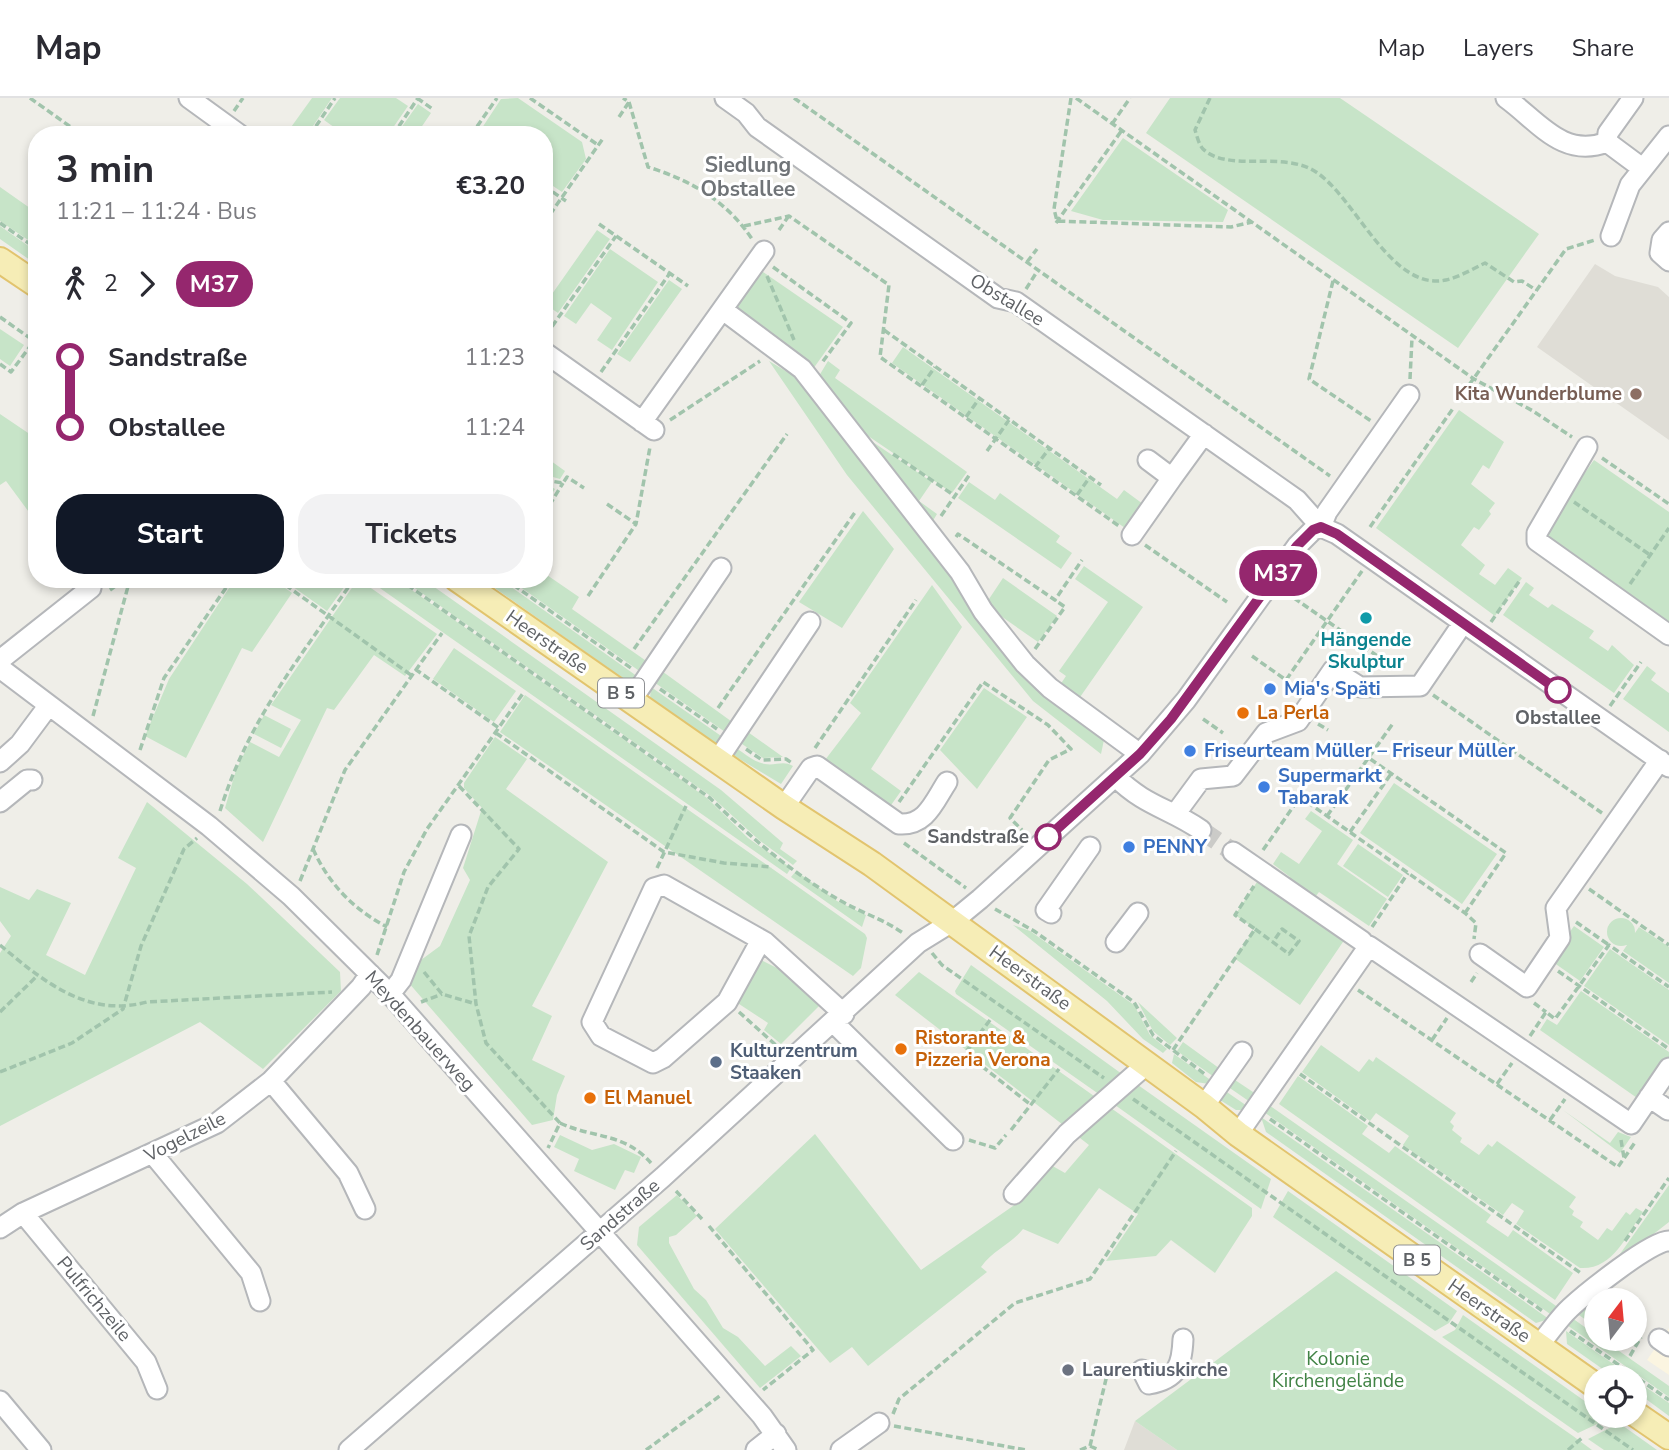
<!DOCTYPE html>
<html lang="en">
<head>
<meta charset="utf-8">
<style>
	body { margin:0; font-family:"Nunito Sans",sans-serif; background:#f2f2f3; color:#2b2b33; height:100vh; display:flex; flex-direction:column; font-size:26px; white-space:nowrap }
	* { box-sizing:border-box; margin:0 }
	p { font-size:23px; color:#7c7c81 }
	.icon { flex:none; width:38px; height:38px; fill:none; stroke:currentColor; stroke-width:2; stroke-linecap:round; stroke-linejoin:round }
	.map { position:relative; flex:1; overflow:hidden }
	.sheet { position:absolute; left:28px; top:28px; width:525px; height:462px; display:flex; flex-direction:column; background:#fff; border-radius:28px; box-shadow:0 4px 10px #0003 }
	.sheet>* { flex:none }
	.badge { padding:0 14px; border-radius:23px; font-size:24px; line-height:46px }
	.needle { width:46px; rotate:16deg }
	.buttons { position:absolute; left:1584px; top:1190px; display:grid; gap:14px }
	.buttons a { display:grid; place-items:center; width:63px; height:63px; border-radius:50%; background:#fff; box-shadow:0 4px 10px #0003; font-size:35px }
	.map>.badge { position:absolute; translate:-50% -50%; box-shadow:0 0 0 4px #fff }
	.legs { display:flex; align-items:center; gap:10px; height:77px; padding:0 28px; font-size:23px }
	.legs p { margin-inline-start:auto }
	.head { display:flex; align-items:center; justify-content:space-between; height:119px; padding:0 28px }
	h1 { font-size:38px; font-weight:700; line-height:52px }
	.action { display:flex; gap:14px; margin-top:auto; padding:14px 28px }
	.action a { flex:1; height:80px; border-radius:28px; background:#111827; color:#fff; font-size:28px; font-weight:700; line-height:80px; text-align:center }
	.action a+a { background:#f2f2f3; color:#2b2b33 }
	ul { padding:0 28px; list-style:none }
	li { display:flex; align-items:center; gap:24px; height:70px; font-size:26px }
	li i { display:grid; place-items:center; width:10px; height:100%; margin:0 9px; background:currentColor }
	li i::after { content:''; width:18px; height:18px; margin:-9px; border:5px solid; border-radius:50%; background:#fff }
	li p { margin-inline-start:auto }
	li:first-child i { background:linear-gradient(#0000 50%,currentColor 0) }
	li:last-child i { background:linear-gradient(currentColor 50%,#0000 0) }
	header { display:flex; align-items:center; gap:42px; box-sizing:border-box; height:98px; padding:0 35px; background:#fff; border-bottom:2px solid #e1e1e2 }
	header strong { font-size:33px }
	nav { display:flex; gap:38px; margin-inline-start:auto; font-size:24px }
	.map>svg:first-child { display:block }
	.commercial { fill:#fbf5e1 }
	.education { fill:#dfddd6 }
	.green { fill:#c7e4c8 }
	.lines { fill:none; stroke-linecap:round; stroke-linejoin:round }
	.minor-tunnel { stroke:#cbcbc8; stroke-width:19; stroke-dasharray:19 10; stroke-linecap:butt }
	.minor-casing { stroke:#b5b7ba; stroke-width:23 }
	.major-casing { stroke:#e2c46e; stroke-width:28 }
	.path { stroke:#a1c4ac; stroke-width:3.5; stroke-dasharray:7 3.5; stroke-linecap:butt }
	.minor { stroke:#fff; stroke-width:19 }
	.major { stroke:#f6edb6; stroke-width:24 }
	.line-1-casing { stroke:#fff; stroke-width:16 }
	.line-1 { stroke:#95276e; stroke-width:10 }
	.education-dot { fill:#8d6e63; stroke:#fff; stroke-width:2.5 }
	.culture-dot { fill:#0f9aa8; stroke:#fff; stroke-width:2.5 }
	.shop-dot { fill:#3f7fe0; stroke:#fff; stroke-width:2.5 }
	.stop-1-dot { fill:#fff; stroke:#95276e; stroke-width:3.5 }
	.food-dot { fill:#e8710a; stroke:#fff; stroke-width:2.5 }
	.service-dot { fill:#5c6f8a; stroke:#fff; stroke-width:2.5 }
	.worship-dot { fill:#6b7280; stroke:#fff; stroke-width:2.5 }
	.labels { text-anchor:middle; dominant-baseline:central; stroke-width:6; stroke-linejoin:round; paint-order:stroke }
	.shield { fill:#fff; stroke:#8f9194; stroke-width:2 }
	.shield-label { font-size:18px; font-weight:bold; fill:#5f6266 }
	.street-label { font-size:19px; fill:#5f6266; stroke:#fff }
	.education-label { font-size:19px; font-weight:bold; fill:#785e54; stroke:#fff; text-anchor:end }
	.culture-label { font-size:19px; font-weight:bold; fill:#0d838f; stroke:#fff }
	.shop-label { font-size:19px; font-weight:bold; fill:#366cbe; stroke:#fff; text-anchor:start }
	.food-label { font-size:19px; font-weight:bold; fill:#c56008; stroke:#fff; text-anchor:start }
	.stop-label { font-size:19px; font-weight:bold; fill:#5f6266; stroke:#fff }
	.service-label { font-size:19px; font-weight:bold; fill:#4e5e75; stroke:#fff; text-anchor:start }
	.park-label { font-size:19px; fill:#418345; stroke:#fff }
	.worship-label { font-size:19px; font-weight:bold; fill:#5b616d; stroke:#fff; text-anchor:start }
	.neighbourhood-label { font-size:21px; font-weight:bold; fill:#707478; stroke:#fff }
</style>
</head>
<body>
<header>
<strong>Map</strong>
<nav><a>Map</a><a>Layers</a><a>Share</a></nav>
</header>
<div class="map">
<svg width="1669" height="1352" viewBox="0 0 1669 1352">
	<rect width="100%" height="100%" fill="#efeee8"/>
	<path class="commercial" d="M1669,1230V1277L1647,1262Z"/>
	<path class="education" d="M1595,166L1615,178L1658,189L1669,199V342L1537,249Z
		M1135,1323L1177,1352H1124Z"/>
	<path class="green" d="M312,0H332L307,37H295L289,32Z
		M340,0H396L408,8L388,37H345L324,22Z
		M518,0L582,44L586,61L562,94L544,82V37L478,36L501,1Z
		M1170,0H1340L1539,136L1458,250L1146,35Z
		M418,6L431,15L416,37H396Z
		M1123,40L1228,112L1223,124L1103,122L1071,113Z
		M0,89L37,115V148L0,123Z
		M0,128L37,154V167L0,141Z
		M597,132L610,141L558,215L545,206Z
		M610,151L658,184L612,252L597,242L612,220L591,205L576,226L564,218Z
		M756,169L843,229L813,271L727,210Z
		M669,182L682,191L630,264L617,256Z
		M0,231L24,247L10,268L0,261Z
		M903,249L1117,401L1124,392L1143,406L1125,430L892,265Z
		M769,263L809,287L974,506L1105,637L1101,656L1033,603L847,377Z
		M828,263L840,272L835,280L967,374L952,395L849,325L816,283Z
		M1459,312L1504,344L1489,371L1483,367L1471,386L1495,405L1489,413L1491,416L1479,432L1474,429L1461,447L1485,467L1479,476L1495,487L1508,470L1522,480L1495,518L1376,430Z
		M0,316L37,341V425L6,383L0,387Z
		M852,330L932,384L919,403L937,416L931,426Z
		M544,358L565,373L560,381L553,379L548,387L555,391L544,408Z
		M1594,362L1669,414V528L1542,436Z
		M969,384L995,402L1000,395L1060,438L1056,444L1072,455L1061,471L958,400Z
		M863,413L894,451L842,530L799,504Z
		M1084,468L1143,509L1078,602L1058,590L1066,578L1059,573L1108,504L1075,481Z
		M544,475L579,499L572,511L652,567L645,577L509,481H544Z
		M1003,480L1057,518L1038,544L985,507Z
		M235,481H273L292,495L252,554L242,550L186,660L145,638L169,581Z
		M282,481H350L327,513Z
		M358,481L437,536L405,578L374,557L334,612L327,610L263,744L225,710L236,672L250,644L279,659L301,622L271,607Z
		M367,481H396L707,700L748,740L791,770L787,776Z
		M402,481H423L721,692L783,745L780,751L797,763L793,767L759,742L712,699Z
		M482,481H500L641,581L628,584Z
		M1526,484L1534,490L1529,497L1548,510L1552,506L1594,533L1589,540L1608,553L1612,547L1634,567L1614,595L1503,517Z
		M932,487L962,529L871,671L901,693L889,710L825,662L861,615L850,605Z
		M454,550L516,593L494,624L433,581Z
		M1647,568L1656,575L1651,582L1669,595V634L1623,601Z
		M659,571L735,626L728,636L651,582Z
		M651,589L724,640L715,645L650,600Z
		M984,590L1027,619L977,691L940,652Z
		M525,597L865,836L867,840L861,870L853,878L500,634Z
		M264,617L291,631L281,650L254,636Z
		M745,632L783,659L763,660L736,642Z
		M495,639L527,661L506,691L608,764L532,908L552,918L532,962L565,978L557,997L553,1022L532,1027L408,884L421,862L440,848L470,782L463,770L482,710L464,690V685Z
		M731,646C741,653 753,664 765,666C776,668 783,662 793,668L781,686L728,654Z
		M1394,685L1497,756L1462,806L1360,735Z
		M147,704L247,786L340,874L341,893L263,971L200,924L0,1028V855L11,838L0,823V789L29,802L37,791L71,805L46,857L85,877L136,770L118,760Z
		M1311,713L1353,742L1337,766L1387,801L1369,828L1319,794L1312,803L1286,786L1290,779L1273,766L1281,754L1299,766L1322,733L1305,721Z
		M1358,746L1403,777L1388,799L1343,768Z
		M796,773L837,803L866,817L862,829L791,779Z
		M1259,781L1345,841L1300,907L1234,860L1255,831L1235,817Z
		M1607 834a14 14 0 1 1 28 0a14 14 0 1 1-28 0Z
		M1013,827L1030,833L1134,907L1150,937L1167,951L1163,955L1143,941L1107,903Z
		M1574,828L1604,849L1580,883L1550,862Z
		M1639,829L1669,849V885L1623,853Z
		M1610,851L1669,892V947L1584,888Z
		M757,860L783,873L819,903L820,907L781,946L764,932L768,925L733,902Z
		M971,867L1122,976L1103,999L956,896L955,893Z
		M919,874L1252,1110V1118L1215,1175L1171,1142L1156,1158L1106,1163L1138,1116L1099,1090L1058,1146L1023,1131C1009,1148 994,1151 981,1169L987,1174L868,1268L852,1249L830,1265L715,1131L815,1036L921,1172L1023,1101L1049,1066L1065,1075L1089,1047L895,897Z
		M1581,893L1669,954V960L1640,1002L1540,932L1547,921L1557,927Z
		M1138,904L1177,940L1170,947L1153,933Z
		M1183,944L1223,973L1217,981L1177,953Z
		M1321,947L1359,974L1369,961L1373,964L1376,959L1456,1015L1450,1024L1454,1028L1452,1032L1462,1040L1460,1044L1479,1057L1488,1046L1492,1049L1497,1043L1576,1099L1569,1109L1574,1113L1572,1117L1583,1124L1580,1129L1598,1142L1607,1130L1612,1133L1626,1114L1630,1117L1636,1110L1643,1114C1626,1138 1613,1172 1580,1170L1516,1126L1524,1113L1512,1105L1503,1117L1403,1047L1409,1038L1376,1015L1370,1023L1302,974Z
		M1174,956L1212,983L1209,986L1196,984L1172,965Z
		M1229,978L1259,998L1253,1006L1224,986Z
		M1298,978L1368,1028L1362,1036L1389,1055L1395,1048L1491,1117L1486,1124L1508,1139L1513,1132L1573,1175L1555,1202L1279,1006Z
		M1138,987L1271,1081L1261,1111L1115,1007Z
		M1221,990L1250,1010L1249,1012H1236L1220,1002Z
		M1269,1007L1559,1210L1553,1218L1264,1014Z
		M1563,1012L1610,1045L1618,1034L1631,1039L1620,1055Z
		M1261,1019L1549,1221L1536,1225L1266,1034Z
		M560,1037L592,1052L614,1046L641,1059L634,1075L625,1072L615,1092L574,1073L579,1061L554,1049Z
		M1669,1087V1124L1610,1170Z
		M1288,1093L1457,1213L1449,1225L1435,1233L1273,1119Z
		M677,1097L697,1118L676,1137L669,1139V1145L694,1191L706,1202L723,1230L738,1239L765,1268L791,1248L801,1258L760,1290L637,1147L639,1129Z
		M1336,1173L1573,1338L1592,1352H1177L1135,1323Z
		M1581,1209L1596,1212V1229L1576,1215Z
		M1463,1217L1596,1311V1318L1610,1320L1578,1335L1442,1239L1455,1232Z
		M1572,1220L1596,1237V1241H1602L1669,1288V1299L1567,1227Z
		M1566,1233L1632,1279H1614L1567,1246Z
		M1634,1281L1669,1305V1318L1635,1293Z
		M1619,1325L1657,1352H1604L1588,1341Z"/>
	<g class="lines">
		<path class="minor-tunnel" d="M1201,732L1233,754"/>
		<defs>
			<path id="minor" d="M189,0L240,37
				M725,0L746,15L757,29L998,200L1016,204L1297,402L1321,429L1337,436L1669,669
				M1506,0C1539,24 1563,61 1607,44
				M1633,0L1608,35L1607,44L1642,70
				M1669,134L1662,142L1660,155L1669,163
				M1611,138L1630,87L1669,38
				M723,212L802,271L960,474L983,513L1025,566L1050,590L1140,656
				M544,254L654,332
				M642,324L764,153
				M1587,349L1537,435V443L1669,537
				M1148,362L1172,380L1204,336
				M1321,429L1327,414L1409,297
				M1132,437L1172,380
				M0,562L91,490
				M0,570L209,728L291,798L390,896L762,1318L786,1352
				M631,603L721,470
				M717,663L810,524
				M0,664L20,646L49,607
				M1116,679C1145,708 1169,710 1201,732
				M0,704L27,682H32
				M784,709L811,670L817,668L899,726C926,728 934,704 947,684
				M1176,715L1201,681L1233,678L1266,635L1298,623L1333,572L1360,589L1420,588L1463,525
				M1233,754L1362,843
				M1051,815L1046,812L1090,749
				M761,842L727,904L663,960L653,965L601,938L592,924L654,790L664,787L765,844L844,916
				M1116,844L1138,815
				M1480,856L1527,889L1560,840L1556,810L1660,662
				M390,896L401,882L461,737
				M834,925L953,1042
				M271,983L348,1075L365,1111
				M1649,999L1668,1012
				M1204,1008L1242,954
				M1238,1036L1369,848L1631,1026L1669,970
				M153,1056L251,1175L260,1203
				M1014,1096L1067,1036L1147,966
				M23,1115L146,1264L157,1291
				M0,1130L23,1115L217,1025L271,983L361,889L370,876
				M1659,1241L1669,1248
				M1538,1248C1549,1236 1558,1221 1570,1210C1584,1197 1653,1141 1669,1143
				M1142,1272L1149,1286C1177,1281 1182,1268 1183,1241
				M0,1303L41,1352
				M349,1352L663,1079L918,845L952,824L980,801L1140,656L1186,602L1297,448L1313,432L1321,429
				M756,1352L776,1336
				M841,1352L879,1325"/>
			<path id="major" d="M0,162L37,187
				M457,481L784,709L872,766L1204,1008L1238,1036L1596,1288
				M1634,1315L1669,1339"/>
		</defs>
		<use href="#minor" class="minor-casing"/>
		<use href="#major" class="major-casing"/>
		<path class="path" d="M30,0L82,37
			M417,0L434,12
			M530,0L598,47
			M794,0L1330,378
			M1071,0L1054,111L1057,123L1231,129L1252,124
			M1076,0L1474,281L1533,313L1572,339
			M1210,0L1195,32C1197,38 1199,47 1203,51C1228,75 1283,52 1316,74C1356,100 1391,194 1446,182C1459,179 1473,171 1485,165L1514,184L1522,183L1536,192
			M629,4L648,69C690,82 727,103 752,141
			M234,13L243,0
			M619,19L629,4L623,0
			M1112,26L1130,0
			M310,37L335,0
			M393,37L418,0
			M471,37L497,0
			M544,88L566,103
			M0,125L37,151
			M544,125L604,39
			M1056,125L1122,32
			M599,126L688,188
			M744,128L789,118L889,187L880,259L1119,428
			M779,132L788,119
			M1027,164L1037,151
			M773,169L851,225L821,266
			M767,178L794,242
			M1333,183L1309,281L1371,323
			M1026,191L1038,172
			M0,219L37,245
			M884,232L1101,387
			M546,237L616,138
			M0,266L11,274L31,247
			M601,274L670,175
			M1410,281L1412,240
			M922,287L935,269
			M1469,287L1566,151L1595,142
			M966,319L979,301
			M670,322L760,263
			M987,353L1009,322
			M893,356L955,398
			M1602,360L1669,406
			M1035,369L1049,351
			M544,382L563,385L567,379L584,390
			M1077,397L1090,379
			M1574,404L1650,457
			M607,406L636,426L650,349
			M544,416L563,385
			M941,418L970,376
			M1370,429L1454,309
			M956,439L958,436L1055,502L1082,462
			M1145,447L1227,504
			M277,481L411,577
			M399,481L710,700C749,738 793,776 841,803C862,815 883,821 903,835
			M505,481L631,570
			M1630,486L1669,430
			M110,492L125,481
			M588,498L636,426
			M1294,500L1396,571
			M1491,524L1520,482
			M634,551L787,336
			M1035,551L1065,509L1055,502
			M1252,558L1286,582L1362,473
			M415,571L499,630
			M660,591L717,631
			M1433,597L1602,715
			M1610,608L1641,564
			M718,610L856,413
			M93,618L130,481
			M1203,621L1223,635
			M1318,626L1328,632
			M496,635L664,754L724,765L772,769
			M1353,649L1506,755L1465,815
			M815,650L916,502
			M746,651L762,662L786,661L792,665
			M140,652L164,580L232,481
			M459,688L519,751L488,789L469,838L476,906L486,945L560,1025L548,1050
			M899,704L983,584L1048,627L1071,651L1049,662L1010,720L1022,732
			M220,713C249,620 300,560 354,481
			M1327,718L1394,624
			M1350,734L1391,676
			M904,745L966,790
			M313,751C329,786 353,811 387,829
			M1263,752L1300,699L1465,815L1476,825L1474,841
			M657,770L686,708
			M300,783L345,672L442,535
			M1589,791L1669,847
			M995,811L1034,833L1134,904L1153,937L1206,977
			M1576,824L1609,847
			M1372,829L1408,775
			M1255,831L1289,856L1299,843L1282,831L1273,844
			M0,847C44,884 88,920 147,904L332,894
			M932,855L942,867L1104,980
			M377,857L404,774L427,731L524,594
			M1558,873L1669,951
			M424,874L442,896L476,906
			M1471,884L1477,875
			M1358,892L1618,1069L1636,1043
			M421,904L442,896
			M1534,905L1546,914
			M0,914L37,878
			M739,914L778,949
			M990,922L965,955L1031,1007
			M1530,938L1546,914L1555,921L1609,847L1669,889
			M1432,942L1447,920
			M1173,952L1255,831L1235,817L1254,788
			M0,974L72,945L123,911L141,848L184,751L197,740
			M1300,976L1582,1176
			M1497,986L1512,965
			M1133,1001L1633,1352
			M1270,1021L1544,1214
			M1550,1022L1565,1001
			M560,1025C595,1041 623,1034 651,1065
			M1011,1032L1059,971
			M969,1042L995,1050L1006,1037
			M1621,1042L1624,1060
			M676,1093L702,1121
			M709,1128L813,1252L763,1292
			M1625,1143L1669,1080
			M1570,1233L1669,1302
			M1630,1258L1641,1239
			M893,1316L899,1301L1015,1205L1090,1181L1176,1053
			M894,1328L1026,1352
			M1090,1348L1099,1352
			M646,1352L721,1297
			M1080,1352L1090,1348L1107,1277L1126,1274
			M1568,1352L1582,1340"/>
		<use href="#minor" class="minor"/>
		<use href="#major" class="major"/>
	</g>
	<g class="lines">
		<defs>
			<path id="line-1" d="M1048,739L1140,656L1171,621L1297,448L1313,432L1321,429L1337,436L1558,592"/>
		</defs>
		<use href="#line-1" class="line-1-casing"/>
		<use href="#line-1" class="line-1"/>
	</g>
	<circle class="education-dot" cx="1636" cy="296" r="7"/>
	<circle class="culture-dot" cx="1366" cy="520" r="7"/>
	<g class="shop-dot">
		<circle cx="1270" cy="591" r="7"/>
		<circle cx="1190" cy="653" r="7"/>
		<circle cx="1264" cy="689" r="7"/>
		<circle cx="1129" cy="749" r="7"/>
	</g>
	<g class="stop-1-dot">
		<circle cx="1558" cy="592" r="12"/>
		<circle cx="1048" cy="739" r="12"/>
	</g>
	<g class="food-dot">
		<circle cx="1243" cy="615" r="7"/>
		<circle cx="901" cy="951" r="7"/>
		<circle cx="590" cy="1000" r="7"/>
	</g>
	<circle class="service-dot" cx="716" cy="964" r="7"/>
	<circle class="worship-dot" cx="1068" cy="1272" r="7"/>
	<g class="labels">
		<g class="shield">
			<rect x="598" y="580.5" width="46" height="29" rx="5"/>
			<rect x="1394" y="1147.5" width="46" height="29" rx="5"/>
		</g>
		<g class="shield-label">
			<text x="621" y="595">B 5</text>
			<text x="1417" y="1162">B 5</text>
		</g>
		<g class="street-label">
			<text transform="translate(1007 202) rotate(31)">Obstallee</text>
			<text transform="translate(547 544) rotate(35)">Heerstraße</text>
			<text transform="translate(1030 880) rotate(36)">Heerstraße</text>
			<text transform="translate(420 933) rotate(48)">Meydenbauerweg</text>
			<text transform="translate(185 1039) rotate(-27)">Vogelzeile</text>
			<text transform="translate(620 1117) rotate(-41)">Sandstraße</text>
			<text transform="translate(94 1201) rotate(50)">Pulfrichzeile</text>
			<text transform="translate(1489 1213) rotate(35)">Heerstraße</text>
		</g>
		<g class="education-label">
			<text x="1622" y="296">Kita Wunderblume</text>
		</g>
		<g class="culture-label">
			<text x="1366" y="542">Hängende<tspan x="1366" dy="22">Skulptur</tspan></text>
		</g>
		<g class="shop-label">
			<text x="1284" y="591">Mia's Späti</text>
			<text x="1204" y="653">Friseurteam Müller – Friseur Müller</text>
			<text x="1278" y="678">Supermarkt<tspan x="1278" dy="22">Tabarak</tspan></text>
			<text x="1143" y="749">PENNY</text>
		</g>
		<g class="food-label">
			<text x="1257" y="615">La Perla</text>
			<text x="915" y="940">Ristorante &amp;<tspan x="915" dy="22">Pizzeria Verona</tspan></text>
			<text x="604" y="1000">El Manuel</text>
		</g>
		<g class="stop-label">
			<text x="1558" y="620">Obstallee</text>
			<text x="1029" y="739" text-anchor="end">Sandstraße</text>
		</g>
		<g class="service-label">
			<text x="730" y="953">Kulturzentrum<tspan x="730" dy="22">Staaken</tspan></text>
		</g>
		<g class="park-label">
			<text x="1338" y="1261">Kolonie<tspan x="1338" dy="22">Kirchengelände</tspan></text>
		</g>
		<g class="worship-label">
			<text x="1082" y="1272">Laurentiuskirche</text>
		</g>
		<g class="neighbourhood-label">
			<text x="748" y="67">Siedlung<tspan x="748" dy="24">Obstallee</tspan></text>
		</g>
	</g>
</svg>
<div class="buttons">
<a><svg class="needle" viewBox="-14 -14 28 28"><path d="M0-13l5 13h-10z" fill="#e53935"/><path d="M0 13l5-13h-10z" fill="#7c7c81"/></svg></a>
<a><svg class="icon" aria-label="locate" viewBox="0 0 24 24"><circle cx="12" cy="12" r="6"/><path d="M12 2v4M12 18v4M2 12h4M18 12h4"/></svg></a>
</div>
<b class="badge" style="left:1278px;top:475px;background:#95276e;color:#fff">M37</b>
<section class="sheet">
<div class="head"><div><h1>3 min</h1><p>11:21 – 11:24 · Bus</p></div><b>€3.20</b></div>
<div class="legs"><svg class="icon" aria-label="walk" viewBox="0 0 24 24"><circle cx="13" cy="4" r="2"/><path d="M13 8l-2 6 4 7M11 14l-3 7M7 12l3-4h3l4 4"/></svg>2<svg class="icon" aria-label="forward" viewBox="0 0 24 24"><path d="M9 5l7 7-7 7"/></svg><b class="badge" style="background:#95276e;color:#fff">M37</b></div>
<ul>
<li><i style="color:#95276e"></i><b>Sandstraße</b><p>11:23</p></li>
<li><i style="color:#95276e"></i><b>Obstallee</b><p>11:24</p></li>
</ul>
<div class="action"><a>Start</a><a>Tickets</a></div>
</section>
</div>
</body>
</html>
